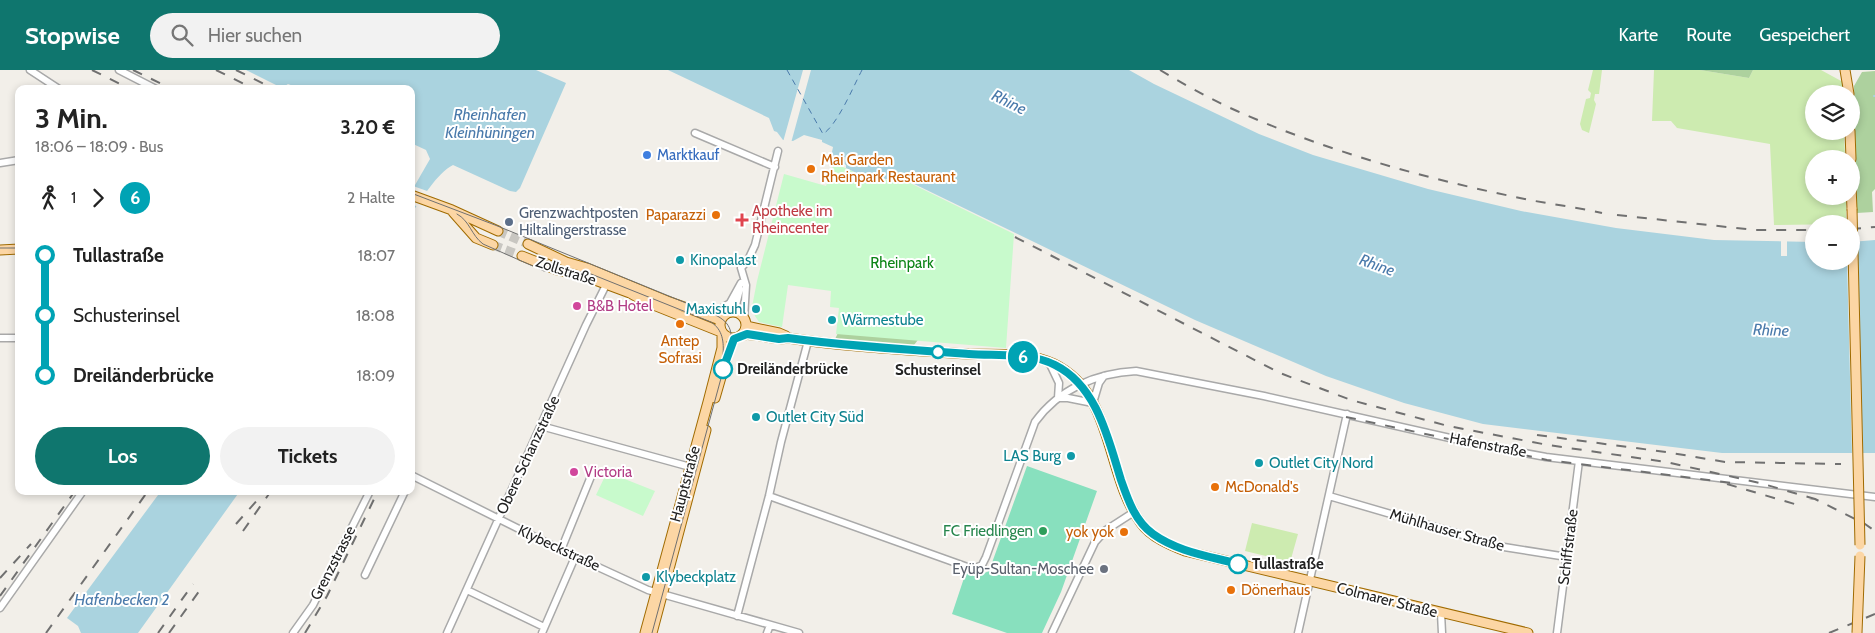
<!DOCTYPE html>
<html lang="de">
<head>
<meta charset="utf-8">
<style>
	body { margin:0; font-family:Cabin,sans-serif; background:#f2f2f2; color:#222; height:100vh; display:flex; flex-direction:column; font-size:19px; white-space:nowrap }
	* { box-sizing:border-box; margin:0 }
	p { font-size:16px; color:#767676 }
	.icon { flex:none; width:28px; height:28px; fill:none; stroke:currentColor; stroke-width:2; stroke-linecap:round; stroke-linejoin:round }
	.map { position:relative; flex:1; overflow:hidden }
	.side { position:absolute; left:15px; top:15px; width:400px; height:410px; display:flex; flex-direction:column; background:#fff; border-radius:10px; box-shadow:0 2px 8px #0003 }
	.side>* { flex:none }
	.badge { padding:0 10px; border-radius:16px; font-size:18px; line-height:32px }
	.fabs { position:absolute; left:1805px; top:15px; display:grid; gap:10px }
	.fabs a { display:grid; place-items:center; width:55px; height:55px; border-radius:50%; background:#fff; box-shadow:0 2px 8px #0003; font-size:25px }
	.map>.badge { position:absolute; translate:-50% -50%; box-shadow:0 0 0 2px #fff }
	.legs { display:flex; align-items:center; gap:8px; height:55px; padding:0 20px; font-size:16px }
	.legs p { margin-inline-start:auto }
	.summary { display:flex; align-items:center; justify-content:space-between; height:85px; padding:0 20px }
	h1 { font-size:28px; font-weight:800; line-height:38px }
	.cta { display:flex; gap:10px; margin-top:auto; padding:10px 20px }
	.cta a { flex:1; height:58px; border-radius:30px; background:#0f766e; color:#fff; font-size:20px; font-weight:800; line-height:58px; text-align:center }
	.cta a+a { background:#f2f2f2; color:#222 }
	ul { padding:0 20px; list-style:none }
	li { display:flex; align-items:center; gap:18px; height:60px; font-size:19px }
	li i { display:grid; place-items:center; width:8px; height:100%; margin:0 6px; background:currentColor }
	li i::after { content:''; width:12px; height:12px; margin:-6px; border:4px solid; border-radius:50%; background:#fff }
	li p { margin-inline-start:auto }
	li:first-child i { background:linear-gradient(#0000 50%,currentColor 0) }
	li:last-child i { background:linear-gradient(currentColor 50%,#0000 0) }
	header { display:flex; align-items:center; gap:30px; box-sizing:border-box; height:70px; padding:0 25px; background:#0f766e; color:#fff }
	header strong { font-size:24px }
	nav { display:flex; gap:28px; margin-inline-start:auto; font-size:18px }
	.search { width:350px; height:45px; background:#f2f2f2; display:flex; align-items:center; gap:12px; box-sizing:border-box; padding:0 18px; border-radius:28px; color:#767676; font-size:19px }
	.map>svg:first-child { display:block }
	.grass { fill:#cdebb0 }
	.forest { fill:#add19e }
	.park { fill:#c8facc }
	.pitch { fill:#88e0be }
	.water { fill:#aad3df }
	.pier { fill:#f2efe9 }
	.lines { fill:none; stroke-linecap:round; stroke-linejoin:round }
	.stream { stroke:#aad3df; stroke-width:2 }
	.ferry { stroke:#4a7aab; stroke-width:1; stroke-dasharray:6 5; stroke-linecap:butt }
	.major-tunnel { stroke:#c8c6c1; stroke-width:9; stroke-dasharray:9 4.5; stroke-linecap:butt }
	.minor-casing { stroke:#a9a9a9; stroke-width:9 }
	.major-casing { stroke:#a06b00; stroke-width:11 }
	.minor { stroke:#fff; stroke-width:6 }
	.major { stroke:#fcd6a4; stroke-width:9 }
	.tram { stroke:#707070; stroke-width:1 }
	.rail { stroke:#707070; stroke-width:2; stroke-dasharray:10 10; stroke-linecap:butt }
	.major-bridge-casing { stroke:#a06b00; stroke-width:11; stroke-linecap:butt }
	.major-bridge { stroke:#fcd6a4; stroke-width:9 }
	.line-1-casing { stroke:#fff; stroke-width:11 }
	.line-1 { stroke:#00a3b4; stroke-width:8 }
	.shop-dot { fill:#3f7fe0; stroke:#fff; stroke-width:2 }
	.food-dot { fill:#e8710a; stroke:#fff; stroke-width:2 }
	.health-dot { fill:#e0444e; stroke:#fff; stroke-width:2 }
	.service-dot { fill:#5c6f8a; stroke:#fff; stroke-width:2 }
	.culture-dot { fill:#0f9aa8; stroke:#fff; stroke-width:2 }
	.hotel-dot { fill:#d1479c; stroke:#fff; stroke-width:2 }
	.stop-1-dot { fill:#fff; stroke:#00a3b4; stroke-width:2.5 }
	.leisure-dot { fill:#2e9e5b; stroke:#fff; stroke-width:2 }
	.worship-dot { fill:#6b7280; stroke:#fff; stroke-width:2 }
	.labels { text-anchor:middle; dominant-baseline:central; stroke-width:4; stroke-linejoin:round; paint-order:stroke }
	.shop-label { font-size:15px; fill:#366cbe; stroke:#fff; text-anchor:start }
	.food-label { font-size:15px; fill:#c56008; stroke:#fff; text-anchor:start }
	.health-label { font-size:15px; fill:#be3a42; stroke:#fff; text-anchor:start }
	.service-label { font-size:15px; fill:#4e5e75; stroke:#fff; text-anchor:start }
	.culture-label { font-size:15px; fill:#0d838f; stroke:#fff; text-anchor:start }
	.park-label { font-size:15px; fill:#0c8416; stroke:#fff }
	.street-label { font-size:15px; fill:#222; stroke:#fff }
	.hotel-label { font-size:15px; fill:#b23c85; stroke:#fff; text-anchor:start }
	.stop-label { font-size:15px; font-weight:bold; fill:#222; stroke:#fff; text-anchor:start }
	.leisure-label { font-size:15px; fill:#27864d; stroke:#fff; text-anchor:end }
	.worship-label { font-size:15px; fill:#5b616d; stroke:#fff; text-anchor:end }
	.water-label { font-size:16px; font-style:italic; fill:#4a7aab; stroke:#fff }
</style>
</head>
<body>
<header>
<strong>Stopwise</strong>
<div class="search"><svg class="icon" aria-label="search" viewBox="0 0 24 24"><circle cx="10" cy="10" r="6"/><path d="M15 15l6 6"/></svg>Hier suchen</div>
<nav><a>Karte</a><a>Route</a><a>Gespeichert</a></nav>
</header>
<div class="map">
<svg width="1875" height="563" viewBox="0 0 1875 563">
	<rect width="100%" height="100%" fill="#f2efe9"/>
	<path class="grass" d="M1593,0H1602L1599,24H1595L1594,30L1596,34L1589,63L1582,60L1580,54L1586,29L1590,28L1591,23L1588,20Z
		M1654,0H1700L1749,8L1753,0H1821L1843,12V24H1814V61H1844L1845,89H1814V126H1846V154L1774,155L1770,74L1677,58L1671,51H1652Z
		M1252,453L1298,464L1291,489L1283,490L1245,481Z"/>
	<path class="forest" d="M1700,0H1753L1749,8Z
		M1875,1V119L1872,122L1873,142L1857,143L1854,16L1862,2Z
		M842,255L921,266L914,275L835,269Z"/>
	<path class="park" d="M834,93L865,107L910,113L1014,164L1006,278L836,264L839,238L830,237L831,221L788,215L782,257L759,252L755,246L752,237L757,211L784,104L826,116Z
		M607,402L655,421L643,446L596,425Z"/>
	<path class="pitch" d="M896,244L907,248L911,256L888,255Z
		M1027,396L1097,421L1061,522L1042,563H1007L952,544L966,502L980,505L989,501Z"/>
	<path class="water" d="M246,0H536L566,13L520,118L516,122L510,121L453,95C437,103 422,129 411,144V122L430,89L426,80L411,73V19H301L288,14L282,18Z
		M668,0H1129L1154,14L1259,64L1313,85L1428,119L1521,141L1616,158L1714,170L1814,172V191H1851V172L1875,170V383H1722L1483,354L1404,333L1326,306L1195,250L908,111L865,107L846,98V95L831,87L833,77L822,72V70L804,65L793,71L783,70L777,62L774,61L769,48Z
		M161,421H240L138,563H81L78,556L67,548Z"/>
	<path class="pier" d="M803,0H811L791,73L783,72Z
		M413,116L430,122L419,137L411,134Z
		M1781,170H1787V186H1781Z
		M1851,170H1857L1863,385H1852L1847,191H1851Z"/>
	<g class="lines">
		<path class="stream" d="M1874,26H1875"/>
		<path class="ferry" d="M787,0L823,64C838,54 853,17 862,0"/>
		<path class="major-tunnel" d="M498,161L528,174
			M493,175L522,186"/>
		<defs>
			<path id="minor" d="M30,0L59,19
				M119,0L156,19
				M695,63L775,97
				M0,93L19,90
				M705,240L714,243L730,233L741,213
				M732,242L736,235L740,219
				M744,249L746,215L741,198L748,190L755,175L778,81
				M0,268H19
				M1049,292L1059,313L1058,328
				M1059,328H1068L1093,333L1099,313L1104,306
				M541,356L694,398
				M411,408L413,406L561,480L648,520L799,563
				M769,426L973,499L982,495L986,487L1035,352C1059,319 1096,303 1136,301L1264,326L1481,375L1546,387L1875,427
				M1329,426L1504,477L1567,487
				M561,480L594,399
				M365,505L405,421
				M467,520L544,557
				M0,538L83,421
				M1441,543L1442,563
				M737,546L769,426L781,372L808,271
				M293,563L313,535L370,421
				M447,563L586,255L608,211
				M542,563L575,487
				M767,563L770,555
				M1052,563L1095,472L1106,460L1134,442
				M1298,563L1347,344
				M1557,563L1579,391"/>
			<path id="major" d="M1845,0L1849,24
				M1850,61L1851,89
				M1851,116L1852,139
				M411,125L452,140L498,161
				M453,142L476,168L493,175
				M528,174L566,192L587,198L667,231L720,250
				M0,180L19,179
				M522,186L557,200L587,207L630,223L646,232L721,262
				M720 255a13 13 0 1 1 26 0a13 13 0 1 1-26 0Z
				M746,256L779,263L786,266
				M742,265C758,262 773,272 788,268C848,277 908,280 969,284C996,285 1030,282 1054,294C1115,324 1105,405 1141,453C1151,467 1170,475 1185,481L1528,563
				M715,328L730,276L734,269
				M645,563L708,332L722,278V264
				M652,563L706,360"/>
		</defs>
		<use href="#minor" class="minor-casing"/>
		<use href="#major" class="major-casing"/>
		<use href="#minor" class="minor"/>
		<use href="#major" class="major"/>
		<path class="tram" d="M411,123L495,155L713,244C727,250 734,259 730,275L652,563
			M457,144C470,151 471,165 483,174L544,201L586,202L711,252C723,260 724,272 723,285
			M0,178H19"/>
		<path class="rail" d="M92,0L130,19
			M133,0L172,19
			M216,0L254,19
			M236,0L274,19
			M1160,0C1185,15 1210,29 1237,41C1331,83 1434,111 1535,131C1557,135 1580,138 1602,143
			M411,91L414,92
			M1617,145L1755,160H1814
			M1851,159L1875,157
			M1015,167L1280,303L1351,330L1448,356L1548,375L1666,392L1760,413L1815,429
			M411,250L414,291L411,330
			M1346,347L1547,390L1733,413
			M1537,365L1666,382L1725,392L1841,394
			M1727,414L1798,435
			M1809,428L1815,429L1865,454L1875,461
			M236,454L260,427
			M243,461L271,421
			M0,508L31,474
			M0,526L75,421
			M46,563L148,421
			M158,563L193,514
			M169,563L200,520
			M305,563L327,526L378,421
			M1829,563L1875,544"/>
		<defs>
			<path id="major-bridge" d="M1852,139L1860,475
				M1857,563L1860,486"/>
		</defs>
		<use href="#major-bridge" class="major-bridge-casing"/>
		<use href="#major-bridge" class="major-bridge"/>
	</g>
	<g class="lines">
		<defs>
			<path id="line-1" d="M723,299L734,269L747,264L779,269L788,268C848,276 909,280 969,284C996,286 1030,282 1055,295C1097,316 1108,368 1121,410C1128,430 1135,451 1153,464C1178,482 1209,486 1238,494"/>
		</defs>
		<use href="#line-1" class="line-1-casing"/>
		<use href="#line-1" class="line-1"/>
	</g>
	<circle class="shop-dot" cx="647" cy="85" r="5"/>
	<g class="food-dot">
		<circle cx="811" cy="99" r="5"/>
		<circle cx="716" cy="145" r="5"/>
		<circle cx="680" cy="254" r="5"/>
		<circle cx="1215" cy="417" r="5"/>
		<circle cx="1124" cy="462" r="5"/>
		<circle cx="1231" cy="520" r="5"/>
	</g>
	<path class="health-dot" d="M739.5 142.5h5v5h5v5h-5v5h-5v-5h-5v-5h5z"/>
	<circle class="service-dot" cx="509" cy="152" r="5"/>
	<g class="culture-dot">
		<circle cx="680" cy="190" r="5"/>
		<circle cx="756" cy="239" r="5"/>
		<circle cx="832" cy="250" r="5"/>
		<circle cx="756" cy="347" r="5"/>
		<circle cx="1071" cy="386" r="5"/>
		<circle cx="1259" cy="393" r="5"/>
		<circle cx="646" cy="507" r="5"/>
	</g>
	<g class="hotel-dot">
		<circle cx="577" cy="236" r="5"/>
		<circle cx="574" cy="402" r="5"/>
	</g>
	<g class="stop-1-dot">
		<circle cx="938" cy="282" r="6"/>
		<circle cx="723" cy="299" r="9"/>
		<circle cx="1238" cy="494" r="9"/>
	</g>
	<circle class="leisure-dot" cx="1043" cy="461" r="5"/>
	<circle class="worship-dot" cx="1104" cy="499" r="5"/>
	<g class="labels">
		<g class="shop-label">
			<text x="657" y="85">Marktkauf</text>
		</g>
		<g class="food-label">
			<text x="821" y="90">Mai Garden<tspan x="821" dy="17">Rheinpark Restaurant</tspan></text>
			<text x="706" y="145" text-anchor="end">Paparazzi</text>
			<text x="680" y="271" text-anchor="middle">Antep<tspan x="680" dy="17">Sofrasi</tspan></text>
			<text x="1225" y="417">McDonald's</text>
			<text x="1114" y="462" text-anchor="end">yok yok</text>
			<text x="1241" y="520">Dönerhaus</text>
		</g>
		<g class="health-label">
			<text x="752" y="141">Apotheke im<tspan x="752" dy="17">Rheincenter</tspan></text>
		</g>
		<g class="service-label">
			<text x="519" y="143">Grenzwachtposten<tspan x="519" dy="17">Hiltalingerstrasse</tspan></text>
		</g>
		<g class="culture-label">
			<text x="690" y="190">Kinopalast</text>
			<text x="746" y="239" text-anchor="end">Maxistuhl</text>
			<text x="842" y="250">Wärmestube</text>
			<text x="766" y="347">Outlet City Süd</text>
			<text x="1061" y="386" text-anchor="end">LAS Burg</text>
			<text x="1269" y="393">Outlet City Nord</text>
			<text x="656" y="507">Klybeckplatz</text>
		</g>
		<g class="park-label">
			<text x="902" y="193">Rheinpark</text>
		</g>
		<g class="street-label">
			<text transform="translate(566 201) rotate(18)">Zollstraße</text>
			<text transform="translate(1488 375) rotate(11)">Hafenstraße</text>
			<text transform="translate(528 385) rotate(-65)">Obere Schanzstraße</text>
			<text transform="translate(685 414) rotate(-75)">Hauptstraße</text>
			<text transform="translate(1447 460) rotate(16)">Mühlhauser Straße</text>
			<text transform="translate(1568 477) rotate(-83)">Schiffstraße</text>
			<text transform="translate(559 478) rotate(25)">Klybeckstraße</text>
			<text transform="translate(333 493) rotate(-63)">Grenzstrasse</text>
			<text transform="translate(1387 530) rotate(14)">Colmarer Straße</text>
		</g>
		<g class="hotel-label">
			<text x="587" y="236">B&amp;B Hotel</text>
			<text x="584" y="402">Victoria</text>
		</g>
		<g class="stop-label">
			<text x="737" y="299">Dreiländerbrücke</text>
			<text x="938" y="300" text-anchor="middle">Schusterinsel</text>
			<text x="1252" y="494">Tullastraße</text>
		</g>
		<g class="leisure-label">
			<text x="1033" y="461">FC Friedlingen</text>
		</g>
		<g class="worship-label">
			<text x="1094" y="499">Eyüp-Sultan-Moschee</text>
		</g>
		<g class="water-label">
			<text transform="translate(1009 32) rotate(26)">Rhine</text>
			<text x="490" y="44">Rheinhafen<tspan x="490" dy="18">Kleinhüningen</tspan></text>
			<text transform="translate(1377 195) rotate(20)">Rhine</text>
			<text transform="translate(1771 260) rotate(2)">Rhine</text>
			<text x="122" y="529">Hafenbecken 2</text>
		</g>
	</g>
</svg>
<div class="fabs">
<a><svg class="icon" aria-label="layers" viewBox="0 0 24 24"><path d="M12 4l9 5-9 5-9-5zM3 14l9 5 9-5"/></svg></a>
<a>+</a>
<a>−</a>
</div>
<b class="badge" style="left:1023px;top:287px;background:#00a3b4;color:#fff">6</b>
<section class="side">
<div class="summary"><div><h1>3 Min.</h1><p>18:06 – 18:09 · Bus</p></div><b>3.20 €</b></div>
<div class="legs"><svg class="icon" aria-label="walk" viewBox="0 0 24 24"><circle cx="13" cy="4" r="2"/><path d="M13 8l-2 6 4 7M11 14l-3 7M7 12l3-4h3l4 4"/></svg>1<svg class="icon" aria-label="forward" viewBox="0 0 24 24"><path d="M9 5l7 7-7 7"/></svg><b class="badge" style="background:#00a3b4;color:#fff">6</b><p>2 Halte</p></div>
<ul>
<li><i style="color:#00a3b4"></i><b>Tullastraße</b><p>18:07</p></li>
<li><i style="color:#00a3b4"></i><span>Schusterinsel</span><p>18:08</p></li>
<li><i style="color:#00a3b4"></i><b>Dreiländerbrücke</b><p>18:09</p></li>
</ul>
<div class="cta"><a>Los</a><a>Tickets</a></div>
</section>
</div>
</body>
</html>
